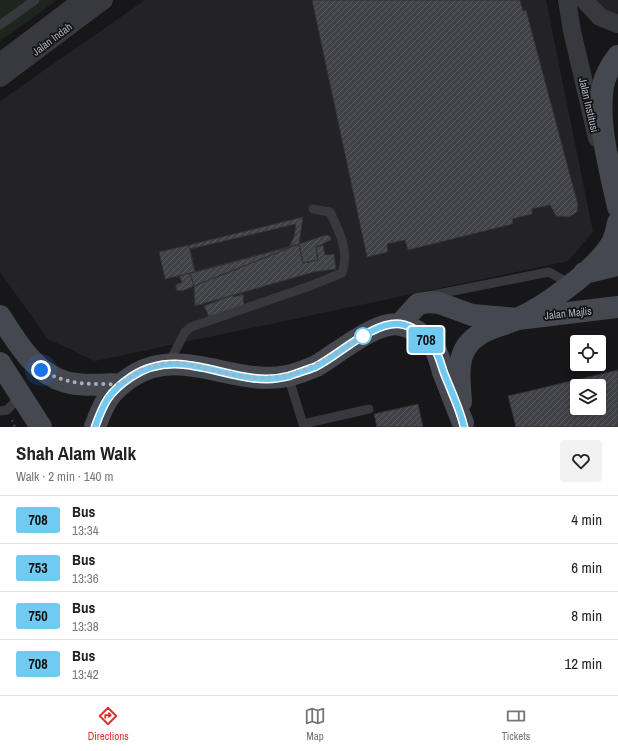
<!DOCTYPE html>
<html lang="en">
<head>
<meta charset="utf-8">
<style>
	body { margin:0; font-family:"Archivo Narrow",sans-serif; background:#f2f2f2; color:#222; height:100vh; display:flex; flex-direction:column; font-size:15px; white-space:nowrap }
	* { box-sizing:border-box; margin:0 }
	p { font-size:13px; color:#767676 }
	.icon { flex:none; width:22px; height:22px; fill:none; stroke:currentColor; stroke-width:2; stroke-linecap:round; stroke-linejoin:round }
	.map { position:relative; height:427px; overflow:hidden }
	.details { display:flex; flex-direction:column; background:#fff; flex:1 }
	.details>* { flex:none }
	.badge { padding:0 8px; border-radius:3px; font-size:14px; line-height:26px }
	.fabs { position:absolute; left:570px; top:335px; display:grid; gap:8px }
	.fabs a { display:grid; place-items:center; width:36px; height:36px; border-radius:4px; background:#fff; box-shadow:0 2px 10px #0003; font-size:20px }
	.you { position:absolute; width:20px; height:20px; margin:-10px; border:3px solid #fff; border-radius:50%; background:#1a73e8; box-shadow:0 0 0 6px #1a73e833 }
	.map>.badge { position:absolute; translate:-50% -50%; box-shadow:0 0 0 2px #fff }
	.round { display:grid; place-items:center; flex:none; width:42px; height:42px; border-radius:4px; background:#f2f2f2 }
	.summary { display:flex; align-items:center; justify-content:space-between; height:68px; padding:0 16px }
	h1 { font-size:19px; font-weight:700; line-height:30px }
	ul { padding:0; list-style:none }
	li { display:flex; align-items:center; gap:12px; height:48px; padding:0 16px; border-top:1px solid #e0e0e0 }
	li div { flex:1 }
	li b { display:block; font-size:15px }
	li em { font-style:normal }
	li .badge { min-width:44px; font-weight:700; text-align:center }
	.menu { display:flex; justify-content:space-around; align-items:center; height:56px; border-top:1px solid #e0e0e0; background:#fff; font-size:11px; color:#767676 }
	.menu a { display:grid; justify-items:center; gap:2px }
	.menu .on { color:#d93025 }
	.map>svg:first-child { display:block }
	.built { fill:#232327 }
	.green { fill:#1d251e }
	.building { fill:url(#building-hatch); stroke:#313136; fill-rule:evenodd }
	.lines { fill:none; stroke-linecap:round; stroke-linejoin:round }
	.path { stroke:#3e4046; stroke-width:2.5; stroke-dasharray:2 3; stroke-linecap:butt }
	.lane { stroke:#38393f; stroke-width:9 }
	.street { stroke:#38393f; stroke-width:18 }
	.secondary { stroke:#46484f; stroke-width:22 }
	.line-casing { stroke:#fff; stroke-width:9 }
	.line { stroke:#71caf2; stroke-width:6 }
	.walk { stroke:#a9aeba; stroke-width:4; stroke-dasharray:0 7.2 }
	.stop-dot { fill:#fff; stroke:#71caf2; stroke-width:2 }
	.labels { text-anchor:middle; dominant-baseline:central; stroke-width:3.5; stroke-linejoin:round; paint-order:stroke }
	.street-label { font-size:11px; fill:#a9aeba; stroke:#121215 }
</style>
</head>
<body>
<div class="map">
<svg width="618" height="427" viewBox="0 0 618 427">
	<defs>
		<pattern id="building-hatch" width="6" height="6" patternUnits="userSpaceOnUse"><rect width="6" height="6" fill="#414247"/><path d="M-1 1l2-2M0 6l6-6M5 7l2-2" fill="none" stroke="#5a5b5f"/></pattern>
	</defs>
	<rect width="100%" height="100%" fill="#17171a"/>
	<path class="built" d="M145,0H546L593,232L568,261L95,361L48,339L0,272V101Z
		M584,0H618V24Z"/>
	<path class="green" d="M0,0H57L0,41Z"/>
	<path class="building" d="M312,0H520L523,11L526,10L578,205L577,212L569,217L556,216L550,205L532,209V214L512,219L513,224L408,250L405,240L387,244L388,252L367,257Z
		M303,217L299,244L195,272L189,245Z
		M296,224L294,237L289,247L195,272L190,249Z
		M326,235L330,236L331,240L316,247L318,260L303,263L299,244Z
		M299,244L303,263L318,260L316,247L323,245L325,255L334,254L336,269L314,272L195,306L194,286Z
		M299,244L194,286L190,273Z
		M189,245L195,272L165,279L159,252Z
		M190,273L194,286L182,291L176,290V285L182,282L179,276Z
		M243,294L244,308L210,319L204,306L233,295L234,297Z
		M618,370V427H516L508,396ZM577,386H599V408H577Z
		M418,404L423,427H377L374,414Z"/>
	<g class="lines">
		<path class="path" d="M12,420L15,427"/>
		<path class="lane" d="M0,25L35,0
			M433,295L549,272L570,284
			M169,363L185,332L191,327L310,286L342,273C350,252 339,231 330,212L313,209
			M288,376L303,424L369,409
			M0,411L7,410L21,396"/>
		<path class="street" d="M567,0L572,31L597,138
			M584,0L600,17L618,24
			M0,62L82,0
			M0,78L104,0"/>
		<path class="secondary" d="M618,56C611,65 605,74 603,86C597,124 610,170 618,207
			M584,273L618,265
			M0,316C17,342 34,373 66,382C83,387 103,384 121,384
			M400,324L418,304L430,302L439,303L472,315L518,319L618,307
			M0,363L41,427
			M461,402C460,384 456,361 467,346C479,329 500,327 517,319C544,307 594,271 610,246C615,239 616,231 618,223
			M95,427C104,402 109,392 131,377C181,344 233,387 287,376C296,374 307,370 316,366C336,355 377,319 401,325C415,328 427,337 435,349C439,356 441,365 443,372C450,389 456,406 463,423"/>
	</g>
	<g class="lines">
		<defs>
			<path id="line" d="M95,427C104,402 109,392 131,377C184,342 234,391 289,376C297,373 307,370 315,367C338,356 373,321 400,324C414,326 426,337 434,348C439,355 441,365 444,373C451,391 460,409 464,427"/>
		</defs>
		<use href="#line" class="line-casing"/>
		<use href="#line" class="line"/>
		<path class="walk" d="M41,370C63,382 78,384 102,384C108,384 115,385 120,384C127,382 132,375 138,372C147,367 157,365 167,363C187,361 210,370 230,374C291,387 317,365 367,333L363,336"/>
	</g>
	<circle class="stop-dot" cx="363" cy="336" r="8"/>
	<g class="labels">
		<g class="street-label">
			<text transform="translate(52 39) rotate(-37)">Jalan Indah</text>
			<text transform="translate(589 105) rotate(77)">Jalan Institusi</text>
			<text transform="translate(568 313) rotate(-6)">Jalan Majlis</text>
		</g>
	</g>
</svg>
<div class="fabs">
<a><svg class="icon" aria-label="locate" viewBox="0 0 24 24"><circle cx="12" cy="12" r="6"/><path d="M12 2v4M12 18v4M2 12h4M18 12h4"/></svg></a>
<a><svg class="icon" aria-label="layers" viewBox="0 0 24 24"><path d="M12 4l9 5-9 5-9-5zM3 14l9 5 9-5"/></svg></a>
</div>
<div class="you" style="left:41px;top:370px"></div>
<b class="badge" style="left:426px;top:340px;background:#71caf2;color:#111">708</b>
</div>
<section class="details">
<div class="summary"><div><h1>Shah Alam Walk</h1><p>Walk · 2 min · 140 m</p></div><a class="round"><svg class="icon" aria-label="heart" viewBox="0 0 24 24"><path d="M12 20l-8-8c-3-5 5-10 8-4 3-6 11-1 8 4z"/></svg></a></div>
<ul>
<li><span class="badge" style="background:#71caf2;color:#111">708</span><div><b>Bus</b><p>13:34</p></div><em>4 min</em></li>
<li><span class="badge" style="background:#71caf2;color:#111">753</span><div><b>Bus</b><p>13:36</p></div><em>6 min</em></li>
<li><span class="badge" style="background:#71caf2;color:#111">750</span><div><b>Bus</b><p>13:38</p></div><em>8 min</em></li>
<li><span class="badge" style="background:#71caf2;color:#111">708</span><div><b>Bus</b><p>13:42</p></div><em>12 min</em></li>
</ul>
</section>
<nav class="menu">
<a class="on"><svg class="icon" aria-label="directions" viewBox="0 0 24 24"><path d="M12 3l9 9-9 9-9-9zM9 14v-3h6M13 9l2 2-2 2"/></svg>Directions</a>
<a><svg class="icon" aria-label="map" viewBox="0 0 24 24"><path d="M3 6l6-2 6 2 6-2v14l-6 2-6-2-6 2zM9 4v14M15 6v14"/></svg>Map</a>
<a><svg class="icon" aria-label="tickets" viewBox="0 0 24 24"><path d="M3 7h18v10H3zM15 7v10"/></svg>Tickets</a>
</nav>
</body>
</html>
